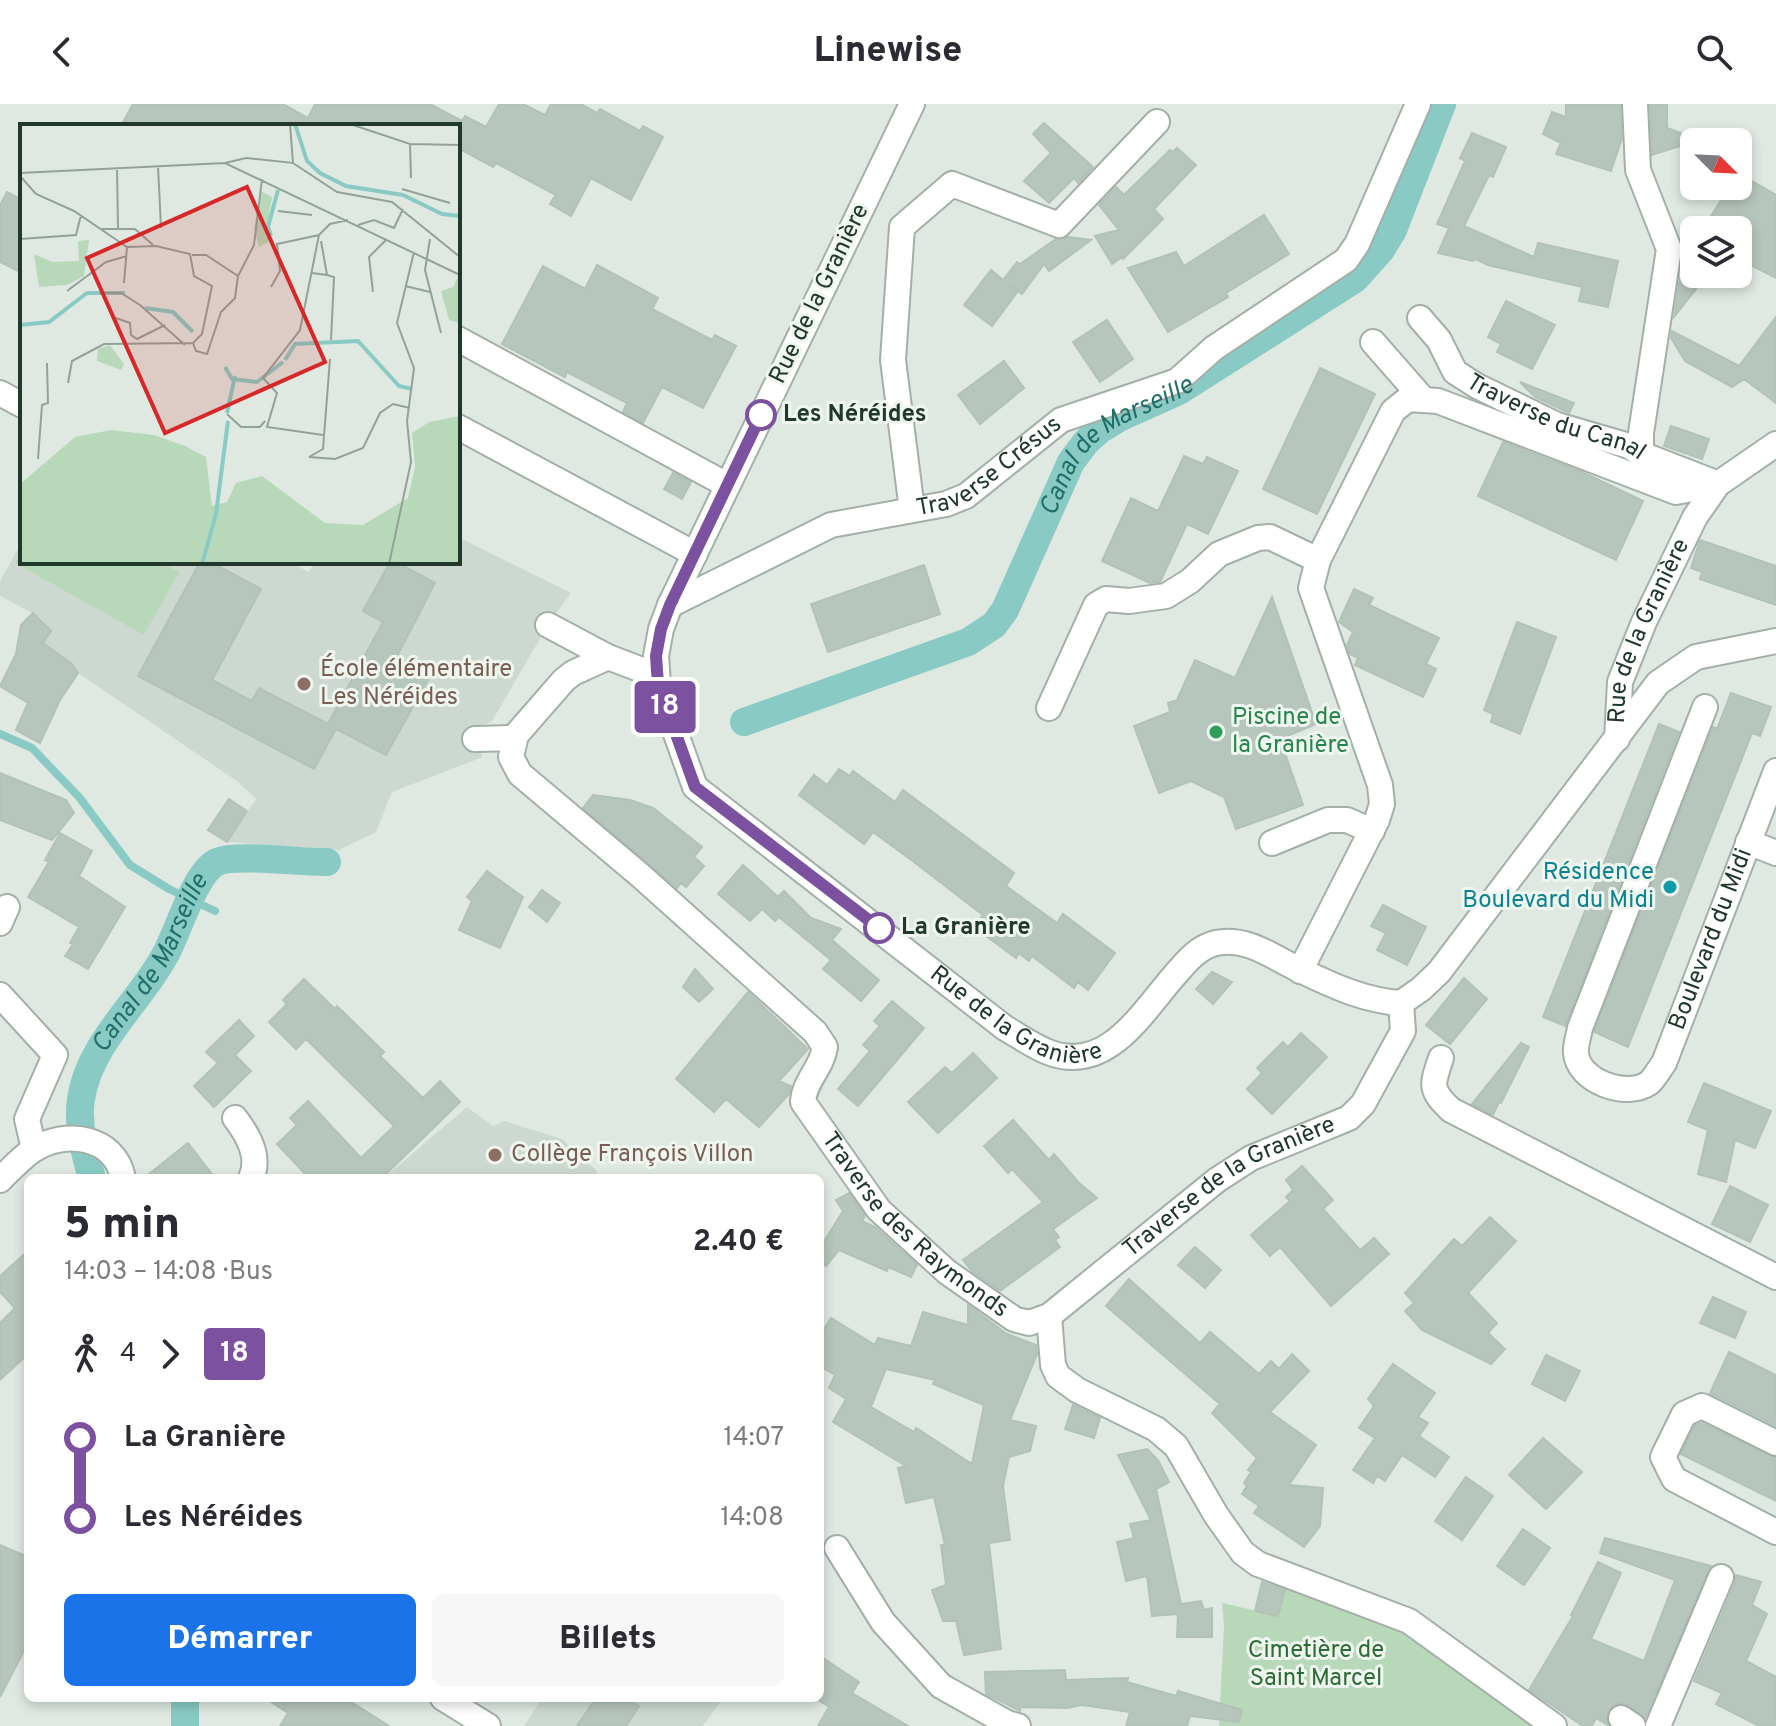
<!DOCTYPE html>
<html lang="fr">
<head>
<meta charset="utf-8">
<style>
	body { margin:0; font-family:Overpass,sans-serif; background:#f7f7f7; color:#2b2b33; height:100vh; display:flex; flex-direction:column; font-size:30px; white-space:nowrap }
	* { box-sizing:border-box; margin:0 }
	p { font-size:26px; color:#7c7c81 }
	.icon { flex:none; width:44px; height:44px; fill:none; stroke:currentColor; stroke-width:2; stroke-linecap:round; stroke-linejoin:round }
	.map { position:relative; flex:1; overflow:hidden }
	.details { position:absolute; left:24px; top:1070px; width:800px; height:528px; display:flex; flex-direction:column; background:#fff; border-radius:12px; box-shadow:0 4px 12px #0003 }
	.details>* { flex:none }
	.badge { padding:0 16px; border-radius:6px; font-size:28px; line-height:52px }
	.needle { width:52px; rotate:114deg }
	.buttons { position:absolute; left:1680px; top:24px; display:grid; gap:16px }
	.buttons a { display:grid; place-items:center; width:72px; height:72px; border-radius:12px; background:#fff; box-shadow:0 4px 12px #0003; font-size:40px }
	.map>.badge { position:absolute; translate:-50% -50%; box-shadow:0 0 0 4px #fff }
	.legs { display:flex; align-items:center; gap:12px; height:88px; padding:0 40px; font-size:26px }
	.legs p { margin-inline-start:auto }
	.head { display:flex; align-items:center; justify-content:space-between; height:136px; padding:0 40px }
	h1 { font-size:44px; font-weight:800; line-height:60px }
	.action { display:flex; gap:16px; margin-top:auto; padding:16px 40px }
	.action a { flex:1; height:92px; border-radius:12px; background:#1a73e8; color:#fff; font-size:32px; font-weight:800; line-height:92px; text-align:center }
	.action a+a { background:#f7f7f7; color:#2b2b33 }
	ul { padding:0 40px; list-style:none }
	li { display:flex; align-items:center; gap:28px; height:80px; font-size:30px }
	li i { display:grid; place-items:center; width:12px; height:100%; margin:0 10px; background:currentColor }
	li i::after { content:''; width:20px; height:20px; margin:-10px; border:6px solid; border-radius:50%; background:#fff }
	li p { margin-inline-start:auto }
	li:first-child i { background:linear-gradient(#0000 50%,currentColor 0) }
	li:last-child i { background:linear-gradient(currentColor 50%,#0000 0) }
	header { display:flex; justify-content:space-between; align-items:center; height:104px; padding:0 40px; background:#fff; font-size:36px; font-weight:800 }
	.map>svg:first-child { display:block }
	.built { fill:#cdd9d0 }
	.green { fill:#b8d9b9 }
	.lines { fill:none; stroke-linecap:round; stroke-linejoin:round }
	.stream { stroke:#89cbc4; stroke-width:8 }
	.canal { stroke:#89cbc4; stroke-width:28 }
	.building { fill:#b7c6bd; stroke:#b2c2b7; stroke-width:2; fill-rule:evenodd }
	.minor-casing { stroke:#a2b0a8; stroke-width:28 }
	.minor { stroke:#fff; stroke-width:24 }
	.line-1-casing { stroke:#fff; stroke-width:18 }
	.line-1 { stroke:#7b51a0; stroke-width:12 }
	.stop-1-dot { fill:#fff; stroke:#7b51a0; stroke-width:4 }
	.education-dot { fill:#8d6e63; stroke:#eff6f0; stroke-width:3 }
	.leisure-dot { fill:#2e9e5b; stroke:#eff6f0; stroke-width:3 }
	.culture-dot { fill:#0f9aa8; stroke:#eff6f0; stroke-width:3 }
	.labels { text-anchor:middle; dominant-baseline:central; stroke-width:6; stroke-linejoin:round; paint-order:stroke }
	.street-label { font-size:24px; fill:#21382c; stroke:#eff6f0 }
	.stop-label { font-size:24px; font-weight:bold; fill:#21382c; stroke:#eff6f0; text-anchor:start }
	.education-label { font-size:24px; fill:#785e54; stroke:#eff6f0; text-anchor:start }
	.leisure-label { font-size:24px; fill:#27864d; stroke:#eff6f0; text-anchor:start }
	.culture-label { font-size:24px; fill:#0d838f; stroke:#eff6f0; text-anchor:end }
	.park-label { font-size:24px; fill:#2e6c36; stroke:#eff6f0 }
	.water-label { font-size:26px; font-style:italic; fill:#206f68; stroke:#eff6f0 }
	.inset-river { fill:none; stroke:#89cbc4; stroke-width:4 }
	.inset-road { fill:none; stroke:#93a299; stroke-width:2 }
	.view { fill:#d62828; fill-opacity:0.15; stroke:#d62828; stroke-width:4 }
	.inset-edge { fill:none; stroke:#21382c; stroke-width:4 }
</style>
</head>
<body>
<header><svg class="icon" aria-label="back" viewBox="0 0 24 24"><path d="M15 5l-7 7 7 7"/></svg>Linewise<svg class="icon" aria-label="search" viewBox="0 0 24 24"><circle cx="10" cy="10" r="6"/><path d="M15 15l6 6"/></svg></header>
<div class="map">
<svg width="1776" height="1622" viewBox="0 0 1776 1622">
	<rect width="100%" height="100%" fill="#dfe9e2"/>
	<path class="built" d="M458,433L571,489L548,521L492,617L471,627L483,653L392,688L376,728L339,746L227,738L256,695L237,677L78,569L43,539L51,526L36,511L0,492V477L22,438V458H289L309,468L315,458H458Z
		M467,1003L493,1022L504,1017L562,1035L596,1066L597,1074H384Z
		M542,1594H723L703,1622H524Z"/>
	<path class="green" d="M22,447V458H161L179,468L144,531L15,459Z
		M1287,1481L1397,1522L1542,1622H1219L1224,1522L1222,1499L1278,1512Z"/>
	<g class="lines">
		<path class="stream" d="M0,630L32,644L79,693L130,761L169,785L215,807"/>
		<g class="canal">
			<path id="s1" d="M744,618L968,538L994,521L1005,506L1071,358L1086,338L1101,325L1119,314L1179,287L1355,175L1381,146L1393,126L1442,0"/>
			<path id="s2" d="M92,1074C85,1050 77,1020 81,995C89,940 138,900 164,853C178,830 194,769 217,758C235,749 303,759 327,758"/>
			<path d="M185,1622V1594"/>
		</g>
	</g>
	<path class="building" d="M133,0H283L308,14L315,0H430L462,17L465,12L486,23L499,0H523L545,11L551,0H581L597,9L600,5L640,27L643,22L663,33L631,96L591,74L571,112L550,100L556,91L496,59L493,63L458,44L459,22H121Z
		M1566,0H1620L1622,34L1611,67L1556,50L1561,39L1543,30L1552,8L1566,13Z
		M1650,0H1667V24L1699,36L1652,51Z
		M1044,19L1093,63L1078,79L1074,74L1049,99L1024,77L1051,49L1033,30Z
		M1472,29L1506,43L1493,73L1489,71L1464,122L1534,153L1538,139L1618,157L1608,203L1579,197L1582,183L1488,161L1475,155L1473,157L1438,149L1449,124L1437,120L1465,57L1460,54Z
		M1177,44L1196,61L1154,105L1163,115L1123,155L1122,153L1112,160L1095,132L1119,126L1099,101L1116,83L1124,91L1170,46L1173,48Z
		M1738,69L1776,91V174L1739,155L1745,146L1738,142V126H1723L1708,117L1730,82H1738Z
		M7,88L22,96V169L0,158V101Z
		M1264,111L1289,150L1226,189L1228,193L1168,228L1128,164L1176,148L1184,162Z
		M1068,133L1091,136L1049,167L1044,160L1022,190L1009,180L1018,187L992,222L964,201L991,166L1003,176L1017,158L1020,160L1056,135Z
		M597,161L658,194L652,205L712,236L715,231L736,242L703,304L662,283L643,319L623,308L627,299L567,268L565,273L502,240L543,162L585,185Z
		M1680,174L1696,185L1674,213Z
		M1506,197L1555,221L1532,265L1497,248L1501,240L1488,233Z
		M1776,213V299L1744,275L1732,283L1685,257L1671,234L1672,227L1739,262Z
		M1107,216L1133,255L1100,278L1073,238Z
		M1004,257L1024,284L980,320L958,291Z
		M1320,264L1375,290L1317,410L1263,385Z
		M1520,278L1574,299L1569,309L1535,293Z
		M1671,322L1709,335L1702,355L1664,342Z
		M1503,338L1582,368L1643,397L1616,456L1478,392Z
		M1184,352L1203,360L1207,353L1238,367L1208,430L1187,420L1160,478L1150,479L1102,457L1131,394L1158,407Z
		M673,369L691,378L682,395L664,385Z
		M1700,436L1776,462V501L1700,475L1702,468L1691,464Z
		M200,458H211L261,485L212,576L252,597L259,584L328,620L383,518L363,507L390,458H396L435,479L395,556L429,574L386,651L336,625L314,665L138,572Z
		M924,461L940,510L828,548L811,500Z
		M1354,485L1373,494L1369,501L1439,534L1426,560L1436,565L1423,593L1355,561L1358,554L1350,550L1347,541L1353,528L1339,518Z
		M1272,493L1316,620L1280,635L1303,701L1236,725L1224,693L1191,677L1159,689L1134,622L1170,608L1168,599L1177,596L1195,556L1235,574Z
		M33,509L51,527L43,539L72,560L78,569L60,596L40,639L16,626L28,599L0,582L16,550L21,521Z
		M1517,518L1556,533L1520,630L1491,618L1493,610L1484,606Z
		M1731,589L1771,603L1760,632L1752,629L1628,943L1594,928L1713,623L1717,625Z
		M1659,620L1679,628L1565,922L1543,913Z
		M839,665L850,672L853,667L895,698L903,686L1014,769L1006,782L1057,819L1063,810L1115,849L1088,886L1078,878L1074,884L1032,852L1029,857L1019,849L1016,854L974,823L983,811L914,758L873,728L864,740L799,691L814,671L827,681Z
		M0,669L66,696L74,709L52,736L0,716Z
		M593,691L630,696L653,704L702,743L694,753L704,762L686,783L681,779L677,784L583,704Z
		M229,695L247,707L227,738L208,726Z
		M60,729L92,747L79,772L125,803L88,865L65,852L73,840L70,839L79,823L28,793L49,758L45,756Z
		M743,761L778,793L784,787L811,814L841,825L832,836L879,876L861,897L823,865L831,856L779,813L775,817L762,805L750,817L718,790Z
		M487,767L523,793L500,844L459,826L472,797L467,793Z
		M542,786L560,799L547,818L529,803Z
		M1383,801L1426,823L1407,861L1377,846L1386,829L1371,822Z
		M695,865L713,885L699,898L683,883Z
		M1212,868L1232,878L1213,900L1196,885Z
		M1464,874L1487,895L1450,940L1426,921Z
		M304,875L335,905L337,902L384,948L380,952L423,994L440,977L460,998L382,1074H309L277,1040L297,1021L290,1014L308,997L361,1054L394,1022L306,935L296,945L269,918L287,900L283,896Z
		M748,888L808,945L779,977L791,982L789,990L759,1023L726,995L714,1008L676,975Z
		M892,897L924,924L858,1002L838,985L870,947L863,941L880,922L874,917Z
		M239,916L254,932L235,951L251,967L214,1003L194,982L218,959L206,948Z
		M1301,929L1327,953L1272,1010L1247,985L1262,969L1257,964L1283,938L1288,943Z
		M1521,939L1529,943L1501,999L1499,998L1493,1011L1472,1000Z
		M973,949L997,974L938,1029L908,998L945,963L952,969Z
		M1704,979L1771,1007L1755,1044L1735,1036L1726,1078L1698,1070L1708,1026L1688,1018Z
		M1013,1016L1049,1056L1054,1050L1079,1079L1097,1094L1053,1125L1059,1133L1055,1136L1060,1143L1000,1187L972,1167L963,1156L1043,1098L1012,1065L1008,1069L984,1042Z
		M188,1039L215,1074H144Z
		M1302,1062L1333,1096L1323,1105L1360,1146L1374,1134L1389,1150L1331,1202L1280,1143L1270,1152L1251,1131L1290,1097L1286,1093L1293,1086L1286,1076Z
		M1730,1082L1768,1101L1750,1138L1712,1120Z
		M849,1089L865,1112L862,1117L875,1123L917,1161L911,1173L888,1163L887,1167L839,1146L826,1162L820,1157V1144L843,1107L836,1096Z
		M1490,1113L1516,1137L1468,1189L1497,1219L1488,1229L1505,1245L1491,1260L1422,1226L1405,1207L1414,1199L1405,1189L1454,1135L1462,1142Z
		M1195,1143L1221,1166L1205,1184L1178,1161Z
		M28,1147V1250L0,1276V1219L15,1204L0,1188V1172Z
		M1129,1175L1200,1239L1210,1228L1259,1270L1271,1257L1279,1265L1292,1250L1309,1267L1270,1308L1316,1341L1289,1381L1323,1384L1320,1422L1304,1443L1254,1409L1259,1402L1242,1390L1247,1382L1244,1379L1251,1368L1248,1366L1257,1354L1212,1309L1220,1300L1106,1202Z
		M1713,1193L1746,1208L1735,1234L1700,1219Z
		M968,1201L1007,1230L1036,1241L1037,1250L1010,1316L1036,1322L1030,1347L1009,1353L1003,1382L1010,1436L989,1439L1001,1545L964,1551L956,1517H943L932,1486L946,1481L941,1441H945L934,1393L906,1399L898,1364L906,1362L833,1318L846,1295L829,1284L835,1271L820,1262V1232L831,1214L875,1241L878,1234L911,1242L923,1208L968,1221ZM886,1265L935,1276L933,1280L984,1301L972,1360L916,1324L914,1328L871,1303Z
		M1729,1248L1776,1271V1322L1710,1289Z
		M1546,1251L1580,1267L1565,1297L1532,1280Z
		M1393,1260L1435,1289L1418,1313L1428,1319L1419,1332L1449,1353L1435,1373L1402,1351L1385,1377L1377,1372L1373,1379L1353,1366L1375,1334L1359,1324L1374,1302L1368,1295Z
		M1073,1301L1100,1314L1094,1334L1065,1325Z
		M1702,1319L1776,1354V1397L1681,1350L1695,1321Z
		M1543,1334L1582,1368L1546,1405L1509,1371Z
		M1147,1345L1158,1356L1169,1378L1156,1385L1181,1500L1201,1497L1204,1506L1212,1504V1533H1177L1178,1510L1152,1512L1147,1472L1126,1477L1117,1438L1134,1434L1130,1420L1151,1416L1118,1351Z
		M1466,1373L1493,1392L1462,1436L1435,1417Z
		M1523,1425L1550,1444L1524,1481L1497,1462Z
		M1605,1434L1711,1462L1645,1614L1629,1602L1621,1599L1614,1601L1608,1606V1621L1596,1614L1592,1622H1583L1529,1586L1573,1512L1571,1511L1598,1458L1621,1469L1591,1535L1644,1557L1675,1476L1600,1449Z
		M0,1441L28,1453V1539L0,1593Z
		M1736,1471L1761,1478L1752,1501L1767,1510L1746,1557L1776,1573V1622H1759L1716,1600L1722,1589L1694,1577L1735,1479Z
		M1262,1478L1285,1486L1278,1512L1255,1507Z
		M820,1552L859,1578L852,1589L908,1622H818L829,1603L820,1597Z
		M1065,1566L1066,1576L1128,1574L1127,1578L1176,1592L1178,1587L1242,1606L1239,1618L1190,1612L1187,1622H1126L1130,1608L1082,1601L1067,1604L1020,1603V1607L986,1590L985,1568Z
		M265,1594H345L389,1622H280L288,1609Z
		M596,1594H626L639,1602L626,1622H577Z"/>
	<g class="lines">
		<defs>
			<g id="minor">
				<path id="s3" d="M912,0L670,501L661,525L656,552L658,580L695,683L1005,924C1019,932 1033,942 1048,948C1106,971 1141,910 1174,872C1186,858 1198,843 1216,839C1248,832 1275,855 1302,867C1333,882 1366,897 1401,899L1421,885L1439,868L1658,579L1696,553L1776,537"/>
				<path d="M1635,0L1638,66L1669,145L1641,329V350"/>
				<path id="s4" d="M1420,214L1439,236L1455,268L1477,282L1557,321L1629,342L1641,350L1716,379"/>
				<path d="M458,235L727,381"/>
				<path d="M1373,238L1422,294"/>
				<path d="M0,289L22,301"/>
				<path d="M458,323L695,450"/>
				<path d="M912,406L893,256L902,123L952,80L1059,121L1157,18"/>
				<path id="s5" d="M670,501L831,421L946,400L966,392L1061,316L1177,277L1214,244L1346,156L1357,140L1418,0"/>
				<path d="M548,521L608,553"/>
				<path id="s6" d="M658,580L642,566L608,553L573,569L564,576L516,631L511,653L520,670L641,772L815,928L825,943C822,964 804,977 803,998L879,1106L947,1168L1014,1215L1029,1219L1049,1212L1217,1076L1251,1054L1349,1014L1363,1000L1403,927L1401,899"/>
				<path id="s7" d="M1705,603L1580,924C1579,931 1575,942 1576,949C1578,977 1626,995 1649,979C1654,975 1660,964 1664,959L1776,667"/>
				<path d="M1049,604L1096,501L1106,495L1129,497L1166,492L1190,477L1219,450L1258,434L1270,433L1318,456"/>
				<path d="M475,635L515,634"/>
				<path id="s8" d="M1617,635L1620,578L1644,518L1695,413L1718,380L1776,340"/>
				<path d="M1748,738L1776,749"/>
				<path d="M1272,739L1328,716H1347L1372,727"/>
				<path d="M0,819L7,803"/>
				<path d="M1300,867L1377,716L1382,700L1380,681L1311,484L1318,456L1393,307L1408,295L1438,297L1676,388L1718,380"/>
				<path d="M0,891L55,951L27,1015L34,1045"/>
				<path d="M1441,954C1432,981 1429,985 1451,1006L1776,1173"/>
				<path d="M235,1014C248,1031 261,1053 251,1074"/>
				<path d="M0,1076C10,1066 21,1054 33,1046C65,1025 115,1032 123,1074"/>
				<path d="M1049,1212L1053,1261L1058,1272L1077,1286L1156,1325L1176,1342L1216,1411L1243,1449L1258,1460L1409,1517L1554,1622"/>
				<path d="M1776,1339L1702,1302L1684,1310L1663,1353L1674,1375L1776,1428"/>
				<path d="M837,1444L883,1518L941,1582L1007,1619L1018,1622"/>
				<path d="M443,1594L488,1622"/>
				<path d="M1621,1614L1633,1622"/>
				<path d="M1658,1622L1721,1473"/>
			</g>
		</defs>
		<use href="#minor" class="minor-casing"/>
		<use href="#minor" class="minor"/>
	</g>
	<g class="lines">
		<defs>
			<path id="line-1" d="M761,311L670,501L661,525L656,552L658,580L695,683L879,824"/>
		</defs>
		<use href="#line-1" class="line-1-casing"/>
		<use href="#line-1" class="line-1"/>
	</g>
	<g class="stop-1-dot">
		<circle cx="761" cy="311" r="14"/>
		<circle cx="879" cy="824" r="14"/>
	</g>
	<g class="education-dot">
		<circle cx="304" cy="580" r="8"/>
		<circle cx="495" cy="1051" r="8"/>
	</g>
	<circle class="leisure-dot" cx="1216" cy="628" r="8"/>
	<circle class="culture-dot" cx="1670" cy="783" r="8"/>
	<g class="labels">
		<g class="street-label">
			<text transform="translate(820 190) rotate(-64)">Rue de la Granière</text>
			<text stroke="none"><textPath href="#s4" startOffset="176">Traverse du Canal</textPath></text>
			<text stroke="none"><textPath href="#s5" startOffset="352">Traverse Crésus</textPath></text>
			<text stroke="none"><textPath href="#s8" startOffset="114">Rue de la Granière</textPath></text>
			<text stroke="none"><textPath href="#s7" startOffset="618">Boulevard du Midi</textPath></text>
			<text stroke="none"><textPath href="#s3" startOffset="1146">Rue de la Granière</textPath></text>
			<text stroke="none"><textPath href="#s6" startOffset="1258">Traverse de la Granière</textPath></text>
			<text stroke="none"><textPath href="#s6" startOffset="860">Traverse des Raymonds</textPath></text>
		</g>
		<g class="stop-label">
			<text x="783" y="311">Les Néréides</text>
			<text x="901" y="824">La Granière</text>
		</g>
		<g class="education-label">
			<text x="320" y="566">École élémentaire<tspan x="320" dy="28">Les Néréides</tspan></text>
			<text x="511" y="1051">Collège François Villon</text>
		</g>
		<g class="leisure-label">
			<text x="1232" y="614">Piscine de<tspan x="1232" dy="28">la Granière</tspan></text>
		</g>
		<g class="culture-label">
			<text x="1654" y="769">Résidence<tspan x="1654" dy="28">Boulevard du Midi</tspan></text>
		</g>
		<g class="park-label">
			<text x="1316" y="1547">Cimetière de<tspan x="1316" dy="28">Saint Marcel</tspan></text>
		</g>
		<g class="water-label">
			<text stroke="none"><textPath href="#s1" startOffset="494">Canal de Marseille</textPath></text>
			<text stroke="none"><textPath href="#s2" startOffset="234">Canal de Marseille</textPath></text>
		</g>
	</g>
	<g transform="translate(20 20)">
		<rect width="440" height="440" fill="#dfe9e2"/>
		<path d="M241,67L252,73L247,104L253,115L239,123L234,104ZM69,116L64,152L47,161L19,163L14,130L32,138L59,137L58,117ZM438,153L440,154V199L429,196L421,167L433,163ZM90,221L104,240L101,246L77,237L78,225ZM440,292V440H0V360L55,313L91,306L134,311L165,322L186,333L192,382L207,378L216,359L242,352L305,399L343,401L388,374L395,343L392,309L409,298Z" fill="#b8d9b9"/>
		<path class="inset-river" d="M275,0L287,37L300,49L326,62L383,71L422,90L440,92M251,112L248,103L258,66M125,184L153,188L173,208M0,201L29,198L67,169H105M265,236L275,220L338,217L379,262L392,265M205,243L212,255L237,258L263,238M207,289L215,252M182,440L196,390L208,297"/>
		<path class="inset-road" d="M330,0L390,20L440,21M390,20L391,54M205,39L226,34L273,39L270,0M273,39L317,68L372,78L440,133M138,42L141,104M97,44L98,104M0,49L205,39L440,151M0,52L16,70L54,87L107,123L136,122L170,130L174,152L192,162L182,210L173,219L84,220L52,237L48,259M382,65L430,79M258,87L292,91M338,101L354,96L374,104L383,85M82,105H115L133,121M299,111L280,206L243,254L257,269L247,303L303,311M0,115L56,111L61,91M410,115L405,146L421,209M172,131H186L218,152M292,149L307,151L301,117M307,151L314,153L311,216M104,159L107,123M385,162L410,168M251,163L260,147L257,120L299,111L310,100L328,96M47,167L86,138L107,132M353,168L349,133L367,115M79,169H101L120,181L165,221M96,194L110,199L111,211L117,215L145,201M173,219L176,227L187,230L201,188L215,174L218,152L234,121L242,55M207,290L221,303H240L245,297M289,333L315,335L343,324L360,289L373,280L390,284M289,333L303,325L310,235M18,335L22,281L28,279L27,239M369,440L391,338L387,297L394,244L377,199L394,128"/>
		<path class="view" d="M227,63L305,238L145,309L67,134Z"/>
		<rect width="440" height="440" class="inset-edge"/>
	</g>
</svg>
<div class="buttons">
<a><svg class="needle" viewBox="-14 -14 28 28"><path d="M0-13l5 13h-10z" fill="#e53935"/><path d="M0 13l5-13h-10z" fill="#7c7c81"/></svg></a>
<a><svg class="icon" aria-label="layers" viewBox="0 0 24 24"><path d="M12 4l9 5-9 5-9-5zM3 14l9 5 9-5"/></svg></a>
</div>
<b class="badge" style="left:665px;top:603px;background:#7b51a0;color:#fff">18</b>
<section class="details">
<div class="head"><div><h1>5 min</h1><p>14:03 – 14:08 · Bus</p></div><b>2.40 €</b></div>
<div class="legs"><svg class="icon" aria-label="walk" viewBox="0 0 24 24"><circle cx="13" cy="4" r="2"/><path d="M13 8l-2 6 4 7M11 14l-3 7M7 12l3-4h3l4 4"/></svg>4<svg class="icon" aria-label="forward" viewBox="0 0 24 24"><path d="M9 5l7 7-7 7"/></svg><b class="badge" style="background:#7b51a0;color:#fff">18</b></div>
<ul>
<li><i style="color:#7b51a0"></i><b>La Granière</b><p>14:07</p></li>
<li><i style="color:#7b51a0"></i><b>Les Néréides</b><p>14:08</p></li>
</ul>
<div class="action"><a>Démarrer</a><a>Billets</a></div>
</section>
</div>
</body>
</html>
